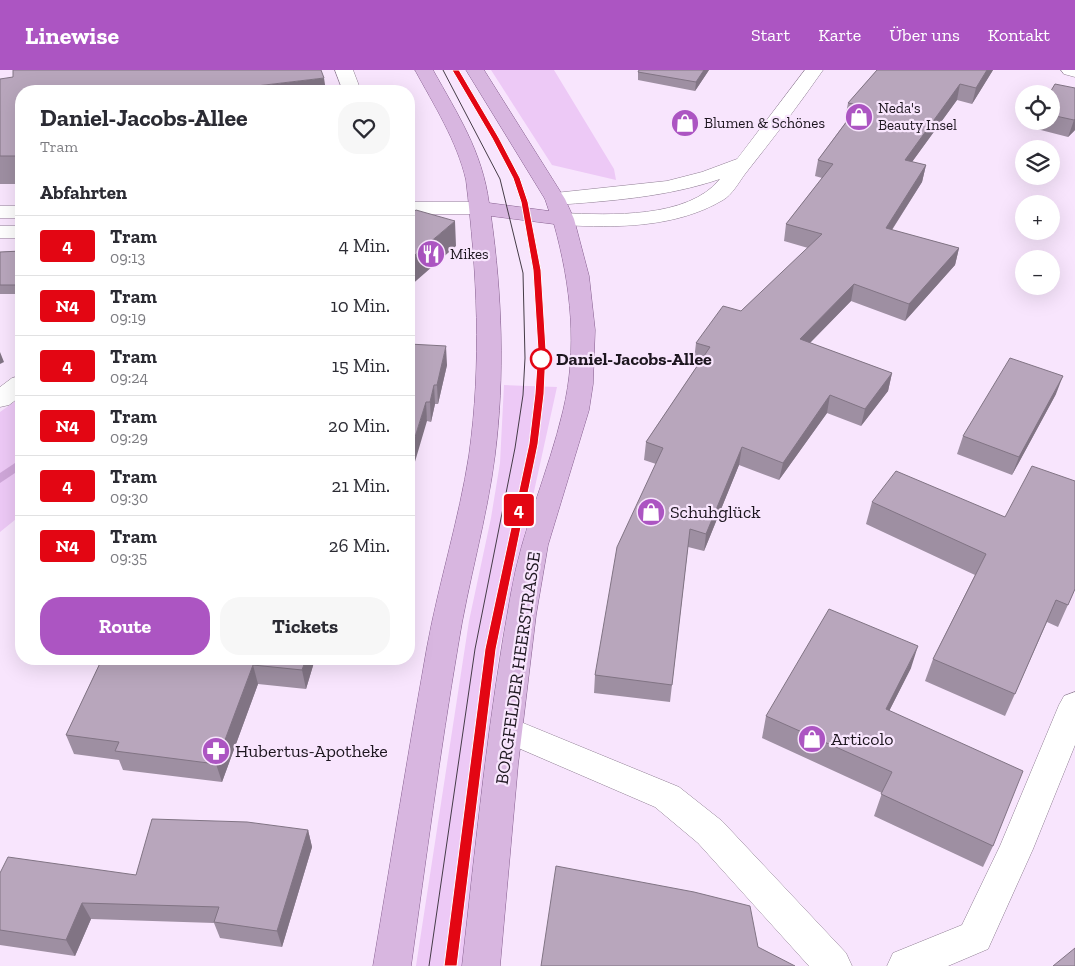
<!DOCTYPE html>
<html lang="de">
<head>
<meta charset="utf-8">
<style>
	body { margin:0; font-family:"Zilla Slab",serif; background:#f7f7f7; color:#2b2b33; height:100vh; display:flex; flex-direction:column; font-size:19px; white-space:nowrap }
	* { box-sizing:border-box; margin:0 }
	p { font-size:16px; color:#7c7c81 }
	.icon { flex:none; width:28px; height:28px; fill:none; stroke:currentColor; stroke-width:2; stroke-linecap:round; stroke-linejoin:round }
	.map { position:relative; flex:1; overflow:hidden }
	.details { position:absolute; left:15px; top:15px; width:400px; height:580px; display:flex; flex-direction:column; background:#fff; border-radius:20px; box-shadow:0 5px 20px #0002 }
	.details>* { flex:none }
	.badge { padding:0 10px; border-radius:4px; font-size:18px; line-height:32px }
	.controls { position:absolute; left:1015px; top:15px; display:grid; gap:10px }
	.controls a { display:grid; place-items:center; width:45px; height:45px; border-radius:50%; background:#fff; box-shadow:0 5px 20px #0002; font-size:25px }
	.map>.badge { position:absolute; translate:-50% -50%; box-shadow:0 0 0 2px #fff }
	h2 { padding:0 25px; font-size:19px; line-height:45px }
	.round { display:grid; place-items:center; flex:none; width:52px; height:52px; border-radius:20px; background:#f7f7f7 }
	.summary { display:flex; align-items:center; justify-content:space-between; height:85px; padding:0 25px }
	h1 { font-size:24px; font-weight:800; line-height:38px }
	.action { display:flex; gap:10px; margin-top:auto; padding:10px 25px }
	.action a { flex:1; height:58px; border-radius:20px; background:#ac55c2; color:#fff; font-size:20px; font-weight:800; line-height:58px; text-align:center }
	.action a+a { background:#f7f7f7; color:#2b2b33 }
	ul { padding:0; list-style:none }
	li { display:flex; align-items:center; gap:15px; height:60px; padding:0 25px; border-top:1px solid #e1e1e2 }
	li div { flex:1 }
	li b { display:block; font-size:19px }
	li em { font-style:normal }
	li .badge { min-width:55px; font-weight:700; text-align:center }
	header { display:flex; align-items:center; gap:30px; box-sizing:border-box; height:70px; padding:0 25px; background:#ac55c2; color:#fff }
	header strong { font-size:24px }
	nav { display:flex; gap:28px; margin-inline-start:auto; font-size:18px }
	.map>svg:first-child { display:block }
	.green { fill:#edc9f6 }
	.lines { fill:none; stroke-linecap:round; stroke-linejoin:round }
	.stream { fill:#cfa7d9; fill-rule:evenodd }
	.minor-casing { stroke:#8f7e93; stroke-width:1 }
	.major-casing { stroke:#865f8f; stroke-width:1 }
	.minor { fill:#fff; fill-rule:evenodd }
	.major { fill:#d8b6e0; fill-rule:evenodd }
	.tram { stroke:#453b47; stroke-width:1 }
	.wall { fill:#9e8fa2 }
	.shaded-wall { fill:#817484 }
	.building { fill:#b8a6bc; stroke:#817484 }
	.line { fill:#e30613; stroke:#fff }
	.stop-dot { fill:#fff; stroke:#e30613; stroke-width:2.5 }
	.labels { text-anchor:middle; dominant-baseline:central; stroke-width:4.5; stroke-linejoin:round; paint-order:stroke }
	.far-poi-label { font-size:15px; fill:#1d161f; stroke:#f8e5fd; text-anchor:start }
	.stop-label { font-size:18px; font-weight:bold; fill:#1d161f; stroke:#f8e5fd; text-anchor:start }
	.poi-label { font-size:18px; fill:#1d161f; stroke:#f8e5fd; text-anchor:start }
	.street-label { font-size:18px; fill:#1d161f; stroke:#f8e5fd }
</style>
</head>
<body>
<header>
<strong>Linewise</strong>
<nav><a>Start</a><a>Karte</a><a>Über uns</a><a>Kontakt</a></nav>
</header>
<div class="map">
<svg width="1075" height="896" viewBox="0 0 1075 896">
	<rect width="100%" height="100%" fill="#f8e5fd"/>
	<path class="green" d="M491,0H554L614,99L616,110L552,95Z
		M504,315L557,317L500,576L478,744L462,896H416L469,551L491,448L500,393Z
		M21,327V445L0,462V342Z"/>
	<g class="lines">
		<path class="stream" d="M21,389V399L0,413V403Z"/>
		<defs>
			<path id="minor" d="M335,0H353L361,21H343Z
				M805,0H823C798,36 772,70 745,104C739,112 732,125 723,130C676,158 616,158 563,155L556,153L552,149L556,145L563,143C609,145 688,149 720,109C667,127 610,131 555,135L548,133L545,129L548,125L555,123L667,111L702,102L737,89Z
				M1061,0H1075V7L1064,4Z
				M409,132H481L488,134L491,138L488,142L481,144H409Z
				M0,136H21V148H0Z
				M0,156H21V168H0Z
				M21,306V326L9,335L0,337V317L12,308Z
				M1075,622V675L1033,779L988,879L948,896H887L893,883L962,855L1000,776L1059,635L1064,626Z
				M506,646L679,717L722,751L846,883L852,896H809L698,773L655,737L495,668L490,659L495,650Z"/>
			<path id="major" d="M415,0H433C458,45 482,81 489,133L549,141L545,129L466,0H484L565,129L574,149L589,206L595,260L593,314L589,340L548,475L536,545L518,695L500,896H462C476,772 488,647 511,523C522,459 548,404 563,341C578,279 571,215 554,154L491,146C502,224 505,306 495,385C487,449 468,512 458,576C440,682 426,789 411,896H373C391,790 408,683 427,577C439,512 459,450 469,385C482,293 477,202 466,110C457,71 434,35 415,0Z"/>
		</defs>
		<use href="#minor" class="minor-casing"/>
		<use href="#major" class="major-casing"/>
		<use href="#minor" class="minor"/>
		<use href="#major" class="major"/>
		<path class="tram" d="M429,896L475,579L515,378L523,325L525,288L523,203L500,109L443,0
			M450,896L491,579L534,374L542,280L537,200L525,132L517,108L456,0"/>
	</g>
	<path class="wall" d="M639,0H709L695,21L638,10V2Z
		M877,0H993L972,34L957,30L912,92L926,95L922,112L892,160L959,178L955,195L905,251L851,231L810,273L892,303L888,321L861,356L827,343L779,410L739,395L704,481L688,477L670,632L594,623L595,605L656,394L644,390L646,372L700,292L694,290L696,273L741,241L808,178L784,171L786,154L822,108L815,106L818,90L848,49H845L848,33Z
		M0,9L21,21V114H0Z
		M1075,18V60L1068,67L1033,58L1035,51H1051V24Z
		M21,181V224H0V182Z
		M409,274L447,295L438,334H435L431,352L427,351Z
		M1056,324L1012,405L957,384L963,366Z
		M872,432L1075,519L1058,557L1047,552L1005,646L925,611L933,589L975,505L866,454Z
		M102,589H315L306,619L258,614L222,712L123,700L119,690L74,684L66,665Z
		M911,598L889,641L993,776L983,797L874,746L882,723L762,668L766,646Z
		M308,760L312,777L282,877L220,868L214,853L91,849L75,886L0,875V803L136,805Z"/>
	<path class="shaded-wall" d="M704,0H709L695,21L696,12Z
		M987,0H993L972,34L976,18Z
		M324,8L326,21H232L231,19Z
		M960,14L957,30L901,107L905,90Z
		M1075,49V60L1068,67L1074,50Z
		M926,95L922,112L882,175L886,158Z
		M455,151L456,176L409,217V190Z
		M959,178L955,195L905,251L909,234Z
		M854,214L851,231L797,286L800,269Z
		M446,276L447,295L438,334L437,315Z
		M0,282L4,292L0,294Z
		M892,303L888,321L861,356L865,339Z
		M1063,306L1056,324L1012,405L1019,387Z
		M434,315L435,334L431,352L430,332Z
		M830,325L827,343L779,410L783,393Z
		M426,332L427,351L409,412V386Z
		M742,377L739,395L704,481L706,464Z
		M918,576L911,598L879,661L886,639Z
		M306,589H315L306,619L302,600Z
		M253,595L258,614L222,712L216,694Z
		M308,760L312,777L282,877L277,861Z
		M82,833L91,849L75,886L66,870Z"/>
	<path class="building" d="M13,0H321L324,8L231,19L232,21H21V86H0V9L13,7Z
		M639,0H704L696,12L638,2Z
		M877,0H987L976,18L960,14L905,90L926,95L886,158L959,178L909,234L854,214L800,269L892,303L865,339L830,325L783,393L742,377L706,464L690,459L672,615L595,605L617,477L663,378L646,372L710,277L696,273L723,236L741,241L822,164L786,154L833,94L818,90L859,35L848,33Z
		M1055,14L1075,18V49L1074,50L1051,45V24H1049Z
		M416,140L455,151L409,190V145Z
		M21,181V215H0V182Z
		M409,274L446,276L437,315H434L430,332H426L409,386Z
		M1010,288L1063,306L1019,387L963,366Z
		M1032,396L1075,411V519L1068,535L1056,530L1015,624L933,589L986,484L872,432L896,401L1005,447Z
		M829,539L918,576L886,639L1023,701L993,776L881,724L892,702L766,646Z
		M102,589H306L302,600L253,595L216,694L115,681L119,672L66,665Z
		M152,749L247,752L308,760L277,861L214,852L219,837L82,833L66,870L0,860V803L8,787L136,805Z
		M556,796L694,822L750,836L758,877L795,896H541Z
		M1075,878V896H1053Z"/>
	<path class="line" d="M452,0H459L499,68L520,108L528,132L541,200L546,280L544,324L538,374L496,579L457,896H444L485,579L529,374L535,324L538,280L533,200L521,132L513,108L492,68Z"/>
	<defs>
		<symbol id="shop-disc" viewBox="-11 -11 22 22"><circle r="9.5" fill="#ac55c2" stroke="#f8e5fd"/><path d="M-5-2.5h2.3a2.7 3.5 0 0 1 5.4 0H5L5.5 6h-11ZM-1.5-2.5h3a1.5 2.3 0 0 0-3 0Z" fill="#fff"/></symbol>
		<symbol id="restaurant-disc" viewBox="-11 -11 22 22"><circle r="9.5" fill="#ac55c2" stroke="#f8e5fd"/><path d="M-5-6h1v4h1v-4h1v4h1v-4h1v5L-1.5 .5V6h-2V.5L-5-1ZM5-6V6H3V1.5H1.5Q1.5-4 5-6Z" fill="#fff"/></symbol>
		<symbol id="pharmacy-disc" viewBox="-11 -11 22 22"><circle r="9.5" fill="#ac55c2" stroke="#f8e5fd"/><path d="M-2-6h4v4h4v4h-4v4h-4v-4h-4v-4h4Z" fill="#fff"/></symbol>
	</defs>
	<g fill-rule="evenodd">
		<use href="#shop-disc" x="843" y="31" width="32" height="32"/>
		<use href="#shop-disc" x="669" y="37" width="32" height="32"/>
		<use href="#restaurant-disc" x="415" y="168" width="32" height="32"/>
		<use href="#shop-disc" x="635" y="426" width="32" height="32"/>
		<use href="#shop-disc" x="796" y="653" width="32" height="32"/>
		<use href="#pharmacy-disc" x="200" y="665" width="32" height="32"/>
	</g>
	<circle class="stop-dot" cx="541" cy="289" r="10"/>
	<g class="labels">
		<g class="far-poi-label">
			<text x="878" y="38">Neda's<tspan x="878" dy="17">Beauty Insel</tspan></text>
			<text x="704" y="53">Blumen &amp; Schönes</text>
			<text x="450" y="184">Mikes</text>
		</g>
		<g class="stop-label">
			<text x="556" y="289">Daniel-Jacobs-Allee</text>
		</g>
		<g class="poi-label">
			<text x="670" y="442">Schuhglück</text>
			<text x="831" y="669">Articolo</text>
			<text x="235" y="681">Hubertus-Apotheke</text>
		</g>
		<g class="street-label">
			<text transform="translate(518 598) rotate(-82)">BORGFELDER HEERSTRASSE</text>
		</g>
	</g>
</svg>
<div class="controls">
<a><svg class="icon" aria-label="locate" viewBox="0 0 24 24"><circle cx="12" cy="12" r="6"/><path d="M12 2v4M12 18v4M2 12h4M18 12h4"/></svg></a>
<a><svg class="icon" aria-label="layers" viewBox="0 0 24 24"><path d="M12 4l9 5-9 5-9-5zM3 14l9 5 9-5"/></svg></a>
<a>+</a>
<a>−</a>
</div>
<b class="badge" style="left:519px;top:440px;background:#e30613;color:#fff">4</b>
<section class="details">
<div class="summary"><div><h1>Daniel-Jacobs-Allee</h1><p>Tram</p></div><a class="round"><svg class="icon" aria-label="heart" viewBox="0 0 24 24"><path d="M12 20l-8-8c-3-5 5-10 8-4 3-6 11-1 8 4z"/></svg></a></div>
<h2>Abfahrten</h2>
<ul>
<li><span class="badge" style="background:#e30613;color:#fff">4</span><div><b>Tram</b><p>09:13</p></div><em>4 Min.</em></li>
<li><span class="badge" style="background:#e30613;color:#fff">N4</span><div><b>Tram</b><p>09:19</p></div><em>10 Min.</em></li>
<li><span class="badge" style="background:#e30613;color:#fff">4</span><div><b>Tram</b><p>09:24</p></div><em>15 Min.</em></li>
<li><span class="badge" style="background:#e30613;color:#fff">N4</span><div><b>Tram</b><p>09:29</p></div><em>20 Min.</em></li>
<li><span class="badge" style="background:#e30613;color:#fff">4</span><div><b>Tram</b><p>09:30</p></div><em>21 Min.</em></li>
<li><span class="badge" style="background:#e30613;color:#fff">N4</span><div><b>Tram</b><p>09:35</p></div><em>26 Min.</em></li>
</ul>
<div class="action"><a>Route</a><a>Tickets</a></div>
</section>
</div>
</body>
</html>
